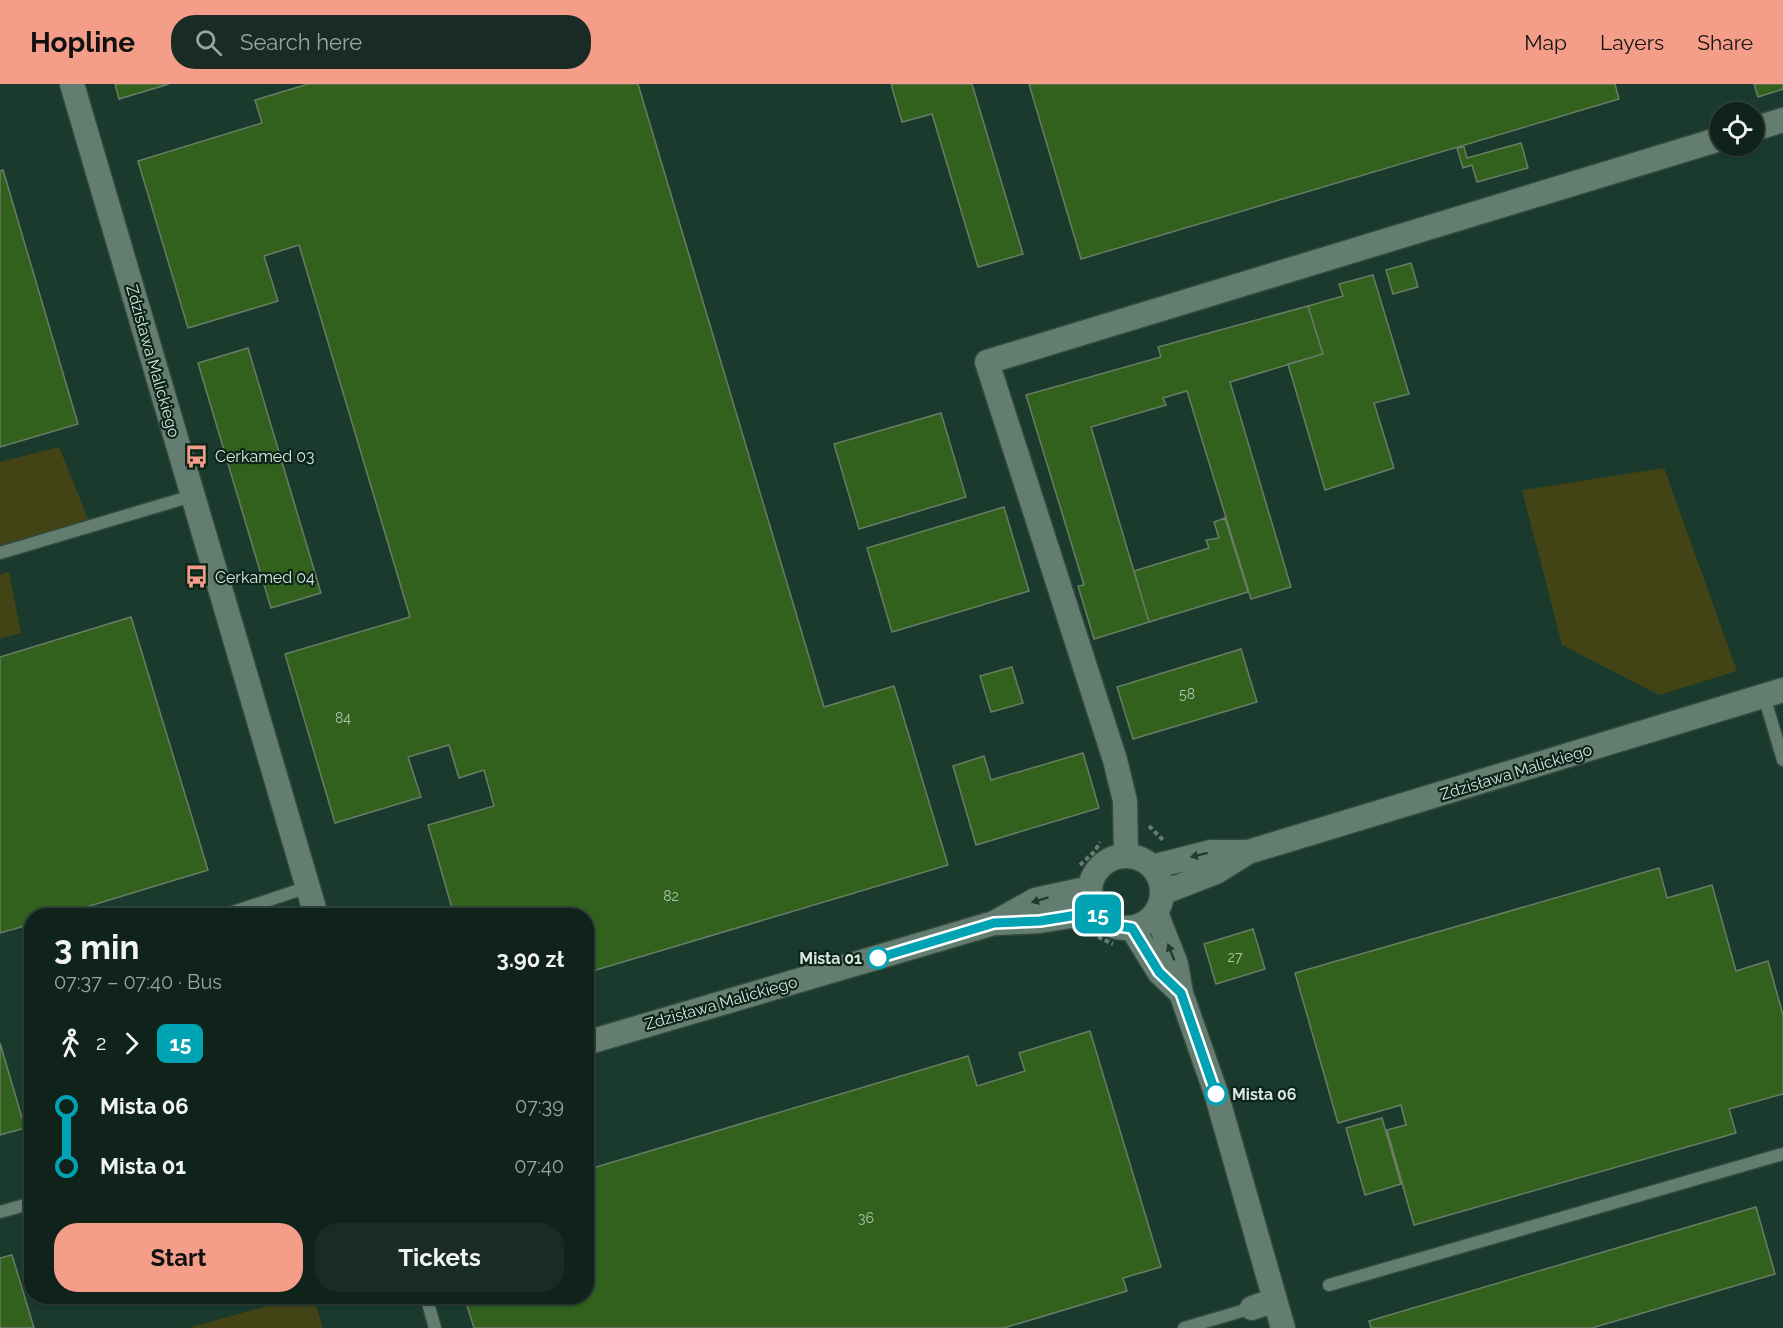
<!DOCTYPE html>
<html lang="en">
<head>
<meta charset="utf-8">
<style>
	body { margin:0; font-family:Raleway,sans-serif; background:#192b24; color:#f1f3f6; height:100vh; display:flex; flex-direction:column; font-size:22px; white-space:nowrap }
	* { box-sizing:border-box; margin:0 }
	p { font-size:20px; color:#9ca4a3 }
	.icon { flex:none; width:33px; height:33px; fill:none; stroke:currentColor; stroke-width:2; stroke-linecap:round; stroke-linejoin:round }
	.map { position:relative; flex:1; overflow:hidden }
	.drawer { position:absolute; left:24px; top:824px; width:570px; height:396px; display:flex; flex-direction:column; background:#10231b; border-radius:24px; box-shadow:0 2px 4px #0004,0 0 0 2px #30403a }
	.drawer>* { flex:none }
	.badge { padding:0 12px; border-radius:9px; font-size:21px; line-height:39px }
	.controls { position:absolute; left:1710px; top:18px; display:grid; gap:12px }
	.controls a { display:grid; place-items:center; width:54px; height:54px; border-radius:50%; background:#10231b; box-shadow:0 2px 4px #0004,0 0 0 2px #30403a; font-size:30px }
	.map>.badge { position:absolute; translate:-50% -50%; box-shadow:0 0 0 3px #fff }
	.legs { display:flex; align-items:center; gap:9px; height:66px; padding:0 30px; font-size:20px }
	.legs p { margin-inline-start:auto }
	.head { display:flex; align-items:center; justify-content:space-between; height:102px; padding:0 30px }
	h1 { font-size:33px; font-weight:700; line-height:45px }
	.action { display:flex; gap:12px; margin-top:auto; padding:12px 30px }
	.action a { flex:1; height:69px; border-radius:24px; background:#f49e89; color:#111; font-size:24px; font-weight:700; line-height:69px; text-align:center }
	.action a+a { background:#192b24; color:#f1f3f6 }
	ul { padding:0 30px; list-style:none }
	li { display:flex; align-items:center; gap:21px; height:60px; font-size:22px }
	li i { display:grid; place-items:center; width:9px; height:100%; margin:0 8px; background:currentColor }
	li i::after { content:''; width:15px; height:15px; margin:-8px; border:4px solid; border-radius:50%; background:#10231b }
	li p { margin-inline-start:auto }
	li:first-child i { background:linear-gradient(#0000 50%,currentColor 0) }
	li:last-child i { background:linear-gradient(currentColor 50%,#0000 0) }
	header { display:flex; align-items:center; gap:36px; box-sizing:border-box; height:84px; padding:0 30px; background:#f49e89; color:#111 }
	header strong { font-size:28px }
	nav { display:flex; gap:33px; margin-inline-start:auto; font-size:21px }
	.search { width:420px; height:54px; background:#192b24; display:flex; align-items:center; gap:15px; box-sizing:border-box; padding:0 21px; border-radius:24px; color:#9ca4a3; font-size:22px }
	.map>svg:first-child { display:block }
	.built { fill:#193a2d; fill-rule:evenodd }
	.green { fill:#424416 }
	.building { fill:#31611c; stroke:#6b7b66; stroke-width:1.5 }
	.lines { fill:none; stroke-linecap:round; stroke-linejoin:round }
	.lane-casing { stroke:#34493f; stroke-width:15 }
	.street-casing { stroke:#34493f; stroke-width:27 }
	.path { stroke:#677c72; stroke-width:4; stroke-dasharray:4.5 3; stroke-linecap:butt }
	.lane { stroke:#637e71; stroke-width:12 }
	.street { stroke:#637e71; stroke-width:24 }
	.oneway { fill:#223b30 }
	.line-1-casing { stroke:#fff; stroke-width:14 }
	.line-1 { stroke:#00a3b4; stroke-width:9 }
	.stop-1-dot { fill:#fff; stroke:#00a3b4; stroke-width:3 }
	.labels { text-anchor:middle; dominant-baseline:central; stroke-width:4.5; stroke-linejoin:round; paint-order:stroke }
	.number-label { font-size:14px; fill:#aec5ae }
	.street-label { font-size:16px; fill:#d7e6de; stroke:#0c251a }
	.poi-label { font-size:16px; fill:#d7e6de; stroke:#0c251a; text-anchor:start }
	.stop-label { font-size:16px; font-weight:bold; fill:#d7e6de; stroke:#0c251a; text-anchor:end }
</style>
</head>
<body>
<header>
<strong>Hopline</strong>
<div class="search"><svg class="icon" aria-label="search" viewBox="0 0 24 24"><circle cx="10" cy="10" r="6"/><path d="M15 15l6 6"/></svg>Search here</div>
<nav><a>Map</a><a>Layers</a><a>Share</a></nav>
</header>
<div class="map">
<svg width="1783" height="1244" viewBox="0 0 1783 1244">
	<rect width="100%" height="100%" fill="#162f24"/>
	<path class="built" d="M0,0H1783V1244H0ZM1720,28H1754V62H1720ZM32,831H586V1212H32Z"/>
	<path class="green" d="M59,363L91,442L0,462V378Z
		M1664,384L1737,587L1659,611L1562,561L1522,406Z
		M9,488L21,549L0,555V491Z
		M302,1212H313L323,1244H188Z"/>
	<path class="building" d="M115,0H169L119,15Z
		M308,0H638L824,623L894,602L948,781L586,889V831H454L428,741L494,722L484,686L459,694L449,661L408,673L421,713L335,739L285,570L410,533L299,161L264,172L278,217L188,244L138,77L262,39L255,16Z
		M891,0H972L1023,170L978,183L932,30L902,38Z
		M1029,0H1615L1619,15L1081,175Z
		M1754,0H1783V5L1758,13Z
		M1521,59L1528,84L1477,98L1472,81L1463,84L1457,64L1464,63L1467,74Z
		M3,86L78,340L0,363V87Z
		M1411,179L1418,203L1393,210L1386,186Z
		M1373,191L1409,310L1374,319L1394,384L1325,406L1288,280L1323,270L1308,222L1343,212L1339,200Z
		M1308,222L1323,270L1230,298L1291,503L1251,515L1187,307L1163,314L1166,321L1091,343L1149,538L1094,555L1078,502L1084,501L1026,311L1161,273L1158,263Z
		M248,264L321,509L271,524L198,279Z
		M941,329L966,413L859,445L834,360Z
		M1004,423L1029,507L892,548L867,464Z
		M1225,434L1248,508L1149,538L1134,487L1209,464L1206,456L1219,454L1214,438Z
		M131,533L208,786L60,831H32V840L0,849V573Z
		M1241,565L1257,618L1133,655L1117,603Z
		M1012,583L1023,619L991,628L980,592Z
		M1083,669L1099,724L976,761L953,682L984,672L991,696Z
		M1659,784L1667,814L1712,801L1736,887L1768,877L1783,931V1010L1729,1025L1736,1049L1414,1141L1387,1046L1406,1041L1401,1021L1338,1039L1295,889Z
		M1253,845L1265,885L1216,900L1204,860Z
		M1090,947L1161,1183L1123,1194L1127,1207L1004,1244H474L464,1212H586V1086L968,972L977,1002L1025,987L1019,969Z
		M0,959L25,1044L0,1051Z
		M1382,1034L1401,1100L1365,1111L1346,1044Z
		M1756,1123L1775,1190L1592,1244H1371L1369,1237Z
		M12,1171L34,1244H0V1174Z"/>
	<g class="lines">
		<defs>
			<path id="lane" d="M0,469L192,412
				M1764,612L1783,676
				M224,831L308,803
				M0,1128L32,1119
				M1329,1201L1783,1070
				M426,1212L435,1244
				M1184,1244L1252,1224"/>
			<path id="street" d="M72,0L316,831
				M1754,45L1783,36
				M1126,772L1125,717L1115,676L987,278L1720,55
				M1090 808a36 36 0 1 1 72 0a36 36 0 1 1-72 0Z
				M1152,783L1211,768H1248L1783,606
				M1162,809L1216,788L1248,768
				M1156,829L1176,880L1181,909L1216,1009L1283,1244
				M999,839L1040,837L1096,828
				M1132,844L1159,888L1181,909
				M586,959L994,839L1035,816L1090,804
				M1252,1224L1275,1216"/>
		</defs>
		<use href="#lane" class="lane-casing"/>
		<use href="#street" class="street-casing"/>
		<path class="path" d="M1149,742L1163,756
			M1080,781L1095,767L1100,758
			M1098,853L1113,860"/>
		<use href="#lane" class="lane"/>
		<use href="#street" class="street"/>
	</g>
	<defs><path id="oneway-solid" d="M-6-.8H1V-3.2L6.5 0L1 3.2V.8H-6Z" transform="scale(1.5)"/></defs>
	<g class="oneway">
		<use href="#oneway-solid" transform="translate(1199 771) rotate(166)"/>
		<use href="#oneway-solid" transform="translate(1040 816) rotate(163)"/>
		<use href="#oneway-solid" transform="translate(1171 868) rotate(-112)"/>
	</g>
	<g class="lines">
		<defs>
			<path id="line-1" d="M878,874L994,839L1040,837L1096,828L1112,841L1132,844L1159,888L1181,909L1216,1010"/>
		</defs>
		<use href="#line-1" class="line-1-casing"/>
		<use href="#line-1" class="line-1"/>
	</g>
	<defs>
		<symbol id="bus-bare" viewBox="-9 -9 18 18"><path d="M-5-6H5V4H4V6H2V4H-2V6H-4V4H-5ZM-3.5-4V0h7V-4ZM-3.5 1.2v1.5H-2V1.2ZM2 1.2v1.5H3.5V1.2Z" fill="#f49e89" stroke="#0c251a" stroke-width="2.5" paint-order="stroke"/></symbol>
	</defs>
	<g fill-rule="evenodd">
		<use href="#bus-bare" x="180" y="356" width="33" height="33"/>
		<use href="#bus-bare" x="180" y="476" width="33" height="33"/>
	</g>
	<g class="stop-1-dot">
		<circle cx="878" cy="874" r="10"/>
		<circle cx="1216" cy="1010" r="10"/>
	</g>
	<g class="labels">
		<g class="number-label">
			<text x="1187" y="610">58</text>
			<text x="343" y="634">84</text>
			<text x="671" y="812">82</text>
			<text x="1235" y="873">27</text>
			<text x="866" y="1134">36</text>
		</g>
		<g class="street-label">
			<text transform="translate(153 277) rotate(74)">Zdzisława Malickiego</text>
			<text transform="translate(1516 688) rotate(-17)">Zdzisława Malickiego</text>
			<text transform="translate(721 919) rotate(-16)">Zdzisława Malickiego</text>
		</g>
		<g class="poi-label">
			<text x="215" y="372">Cerkamed 03</text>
			<text x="215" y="493">Cerkamed 04</text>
		</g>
		<g class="stop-label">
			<text x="862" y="874">Mista 01</text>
			<text x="1232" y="1010" text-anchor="start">Mista 06</text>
		</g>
	</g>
</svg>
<div class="controls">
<a><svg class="icon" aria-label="locate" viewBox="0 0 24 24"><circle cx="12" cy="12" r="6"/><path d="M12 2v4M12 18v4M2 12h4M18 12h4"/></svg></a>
</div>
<b class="badge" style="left:1098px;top:830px;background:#00a3b4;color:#fff">15</b>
<section class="drawer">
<div class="head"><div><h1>3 min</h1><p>07:37 – 07:40 · Bus</p></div><b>3.90 zł</b></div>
<div class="legs"><svg class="icon" aria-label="walk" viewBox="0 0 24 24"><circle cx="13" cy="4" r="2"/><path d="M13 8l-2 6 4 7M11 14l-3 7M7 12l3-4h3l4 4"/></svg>2<svg class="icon" aria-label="forward" viewBox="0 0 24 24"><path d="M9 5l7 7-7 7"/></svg><b class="badge" style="background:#00a3b4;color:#fff">15</b></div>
<ul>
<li><i style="color:#00a3b4"></i><b>Mista 06</b><p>07:39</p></li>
<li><i style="color:#00a3b4"></i><b>Mista 01</b><p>07:40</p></li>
</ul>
<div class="action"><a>Start</a><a>Tickets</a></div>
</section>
</div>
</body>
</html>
